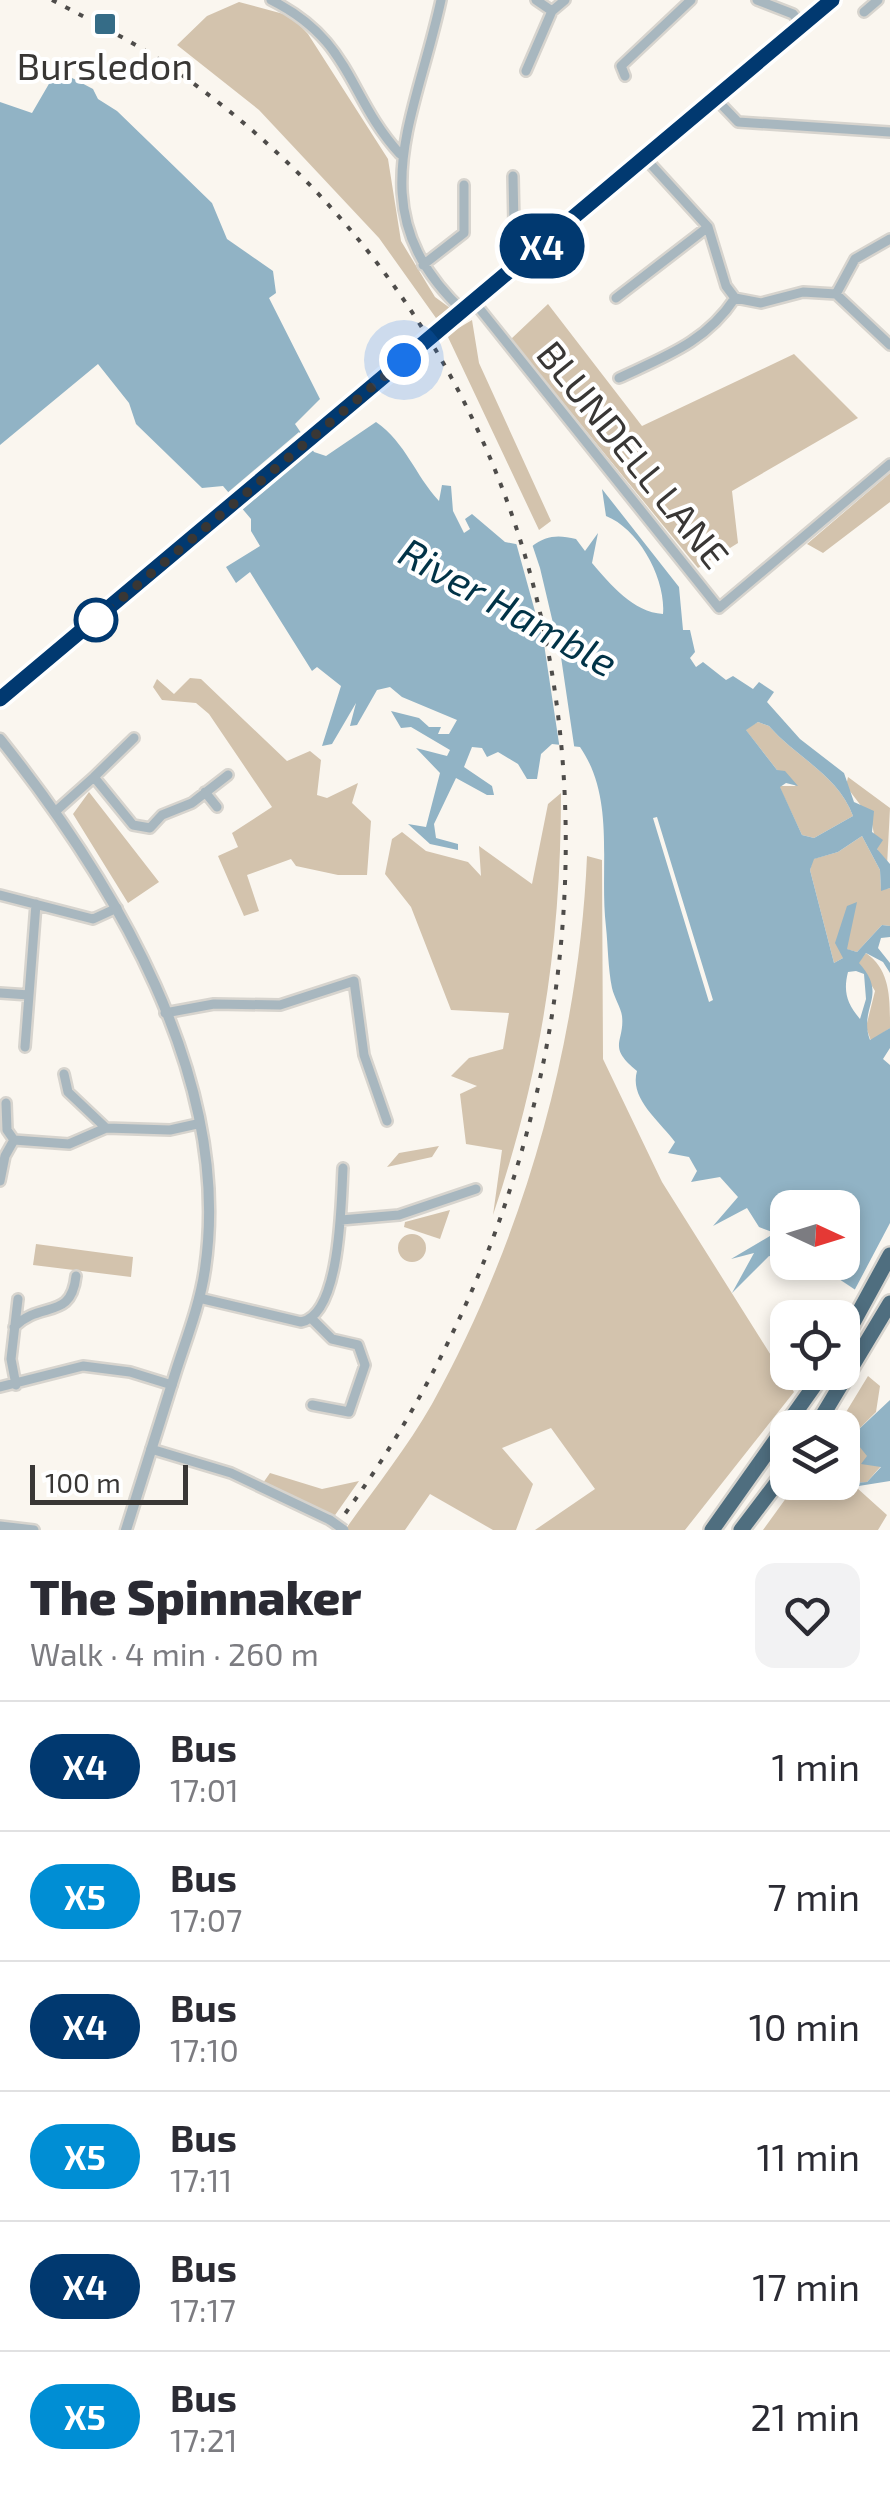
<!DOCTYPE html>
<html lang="en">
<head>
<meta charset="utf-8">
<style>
	body { margin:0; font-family:"Exo 2",sans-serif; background:#f2f2f3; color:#2b2b33; height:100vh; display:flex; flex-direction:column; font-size:38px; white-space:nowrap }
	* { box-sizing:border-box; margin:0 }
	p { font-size:32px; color:#7c7c81 }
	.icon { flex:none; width:55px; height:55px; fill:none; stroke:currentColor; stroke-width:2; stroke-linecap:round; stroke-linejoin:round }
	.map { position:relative; height:1530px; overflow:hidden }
	.panel { display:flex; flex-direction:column; background:#fff; flex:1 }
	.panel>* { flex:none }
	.badge { padding:0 20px; border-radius:32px; font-size:35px; line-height:65px }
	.needle { width:65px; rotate:94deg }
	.buttons { position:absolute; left:770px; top:1190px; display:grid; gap:20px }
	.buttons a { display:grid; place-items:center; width:90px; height:90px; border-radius:20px; background:#fff; box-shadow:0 5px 15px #0003; font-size:50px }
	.scale { position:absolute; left:30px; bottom:25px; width:158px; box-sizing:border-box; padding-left:10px; border:5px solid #393735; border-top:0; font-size:28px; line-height:35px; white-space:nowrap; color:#393735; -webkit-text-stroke:8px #fff; paint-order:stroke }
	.you { position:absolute; width:50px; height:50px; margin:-25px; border:8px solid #fff; border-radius:50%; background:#1a73e8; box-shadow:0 0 0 15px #1a73e833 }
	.map>.badge { position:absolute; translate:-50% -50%; box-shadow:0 0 0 5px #fff }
	.round { display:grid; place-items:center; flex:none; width:105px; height:105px; border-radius:20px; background:#f2f2f3 }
	.summary { display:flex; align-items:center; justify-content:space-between; height:170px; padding:0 30px }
	h1 { font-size:48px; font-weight:800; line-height:75px }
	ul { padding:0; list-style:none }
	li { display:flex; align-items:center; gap:30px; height:130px; padding:0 30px; border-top:2px solid #e1e1e2 }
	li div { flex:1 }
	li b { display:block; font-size:38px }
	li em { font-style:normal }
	li .badge { min-width:110px; font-weight:700; text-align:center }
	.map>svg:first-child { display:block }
	.green { fill:#d3c3ad }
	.water { fill:#91b3c5; fill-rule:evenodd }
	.pier { fill:#faf6ef }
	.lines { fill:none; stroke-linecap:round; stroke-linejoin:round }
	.minor-casing { stroke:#d7d4ce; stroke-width:14 }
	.tertiary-casing { stroke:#d7d4ce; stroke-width:15 }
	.primary-casing { stroke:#d7d4ce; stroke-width:19 }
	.motorway-casing { stroke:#d7d4ce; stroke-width:20 }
	.minor { stroke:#a8b7bf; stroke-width:9 }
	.tertiary { stroke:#a8b7bf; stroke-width:10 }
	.primary { stroke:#668290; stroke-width:14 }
	.motorway { stroke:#4f6e7f; stroke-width:15 }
	.rail { stroke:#4e4c4a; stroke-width:4; stroke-dasharray:5 10; stroke-linecap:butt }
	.minor-bridge-casing { stroke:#d7d4ce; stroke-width:14; stroke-linecap:butt }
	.minor-bridge { stroke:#a8b7bf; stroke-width:9 }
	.line-casing { stroke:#fff; stroke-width:22 }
	.line { stroke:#013970; stroke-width:15 }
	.walk { stroke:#393735; stroke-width:10; stroke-dasharray:0 18 }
	.poi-dot { fill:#356c87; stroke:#fff; stroke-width:4 }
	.stop-dot { fill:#fff; stroke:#013970; stroke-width:5 }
	.labels { text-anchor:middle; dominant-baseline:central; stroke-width:8; stroke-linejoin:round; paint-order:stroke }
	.poi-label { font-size:38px; fill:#393735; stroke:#fff }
	.street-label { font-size:38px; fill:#393735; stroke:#fff }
	.water-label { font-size:40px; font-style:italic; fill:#013347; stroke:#fff }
</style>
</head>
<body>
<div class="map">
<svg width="890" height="1530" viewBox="0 0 890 1530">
	<rect width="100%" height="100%" fill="#faf6ef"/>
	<path class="green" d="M239,2L291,16L308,34L388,159L401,241L435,297L450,308L436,318L379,238L259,110L177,45L207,16Z
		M548,304L642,426L794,354L858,418L732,491L738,543L698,568L511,339Z
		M472,320L479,363L551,521L539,530L447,335Z
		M890,473V502L823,553L807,544Z
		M190,678L201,679L287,761L310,751L321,760L317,795L327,798L358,783L352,803L371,821L367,875H338L296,866L291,859L247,875L259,911L244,916L218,856L238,847L232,833L272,807L209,714L196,703L162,700L153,687L157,679L174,694Z
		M758,722L769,726C797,758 838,775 853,816L814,838L802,835L779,786H796L777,770L745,729Z
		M848,777L890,808L887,866L877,849L871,819L846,786Z
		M89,792L159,882L128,903L73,814Z
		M561,793C561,943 541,1073 493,1215L502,1150L466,1144L460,1094L477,1086L451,1076L469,1058L503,1049L509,1013L451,1010L411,907L385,874L392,839L402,832L426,851L468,862L481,876L479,846L532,884L548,804Z
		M862,836L880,870L881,890L890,888V926L882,925L857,952L846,949L855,902L843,958L834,963L810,870L813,859L838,852Z
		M587,856L602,860L603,1059L662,1182L794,1392L685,1530H535L595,1489L551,1428L502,1448L533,1484L516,1530H493L430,1494L405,1530H345C374,1489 407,1448 432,1404C523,1239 579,1044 587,856Z
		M866,953C890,970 890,996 890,1028L871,1041L866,1027L875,991L858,963Z
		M439,1146L432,1157L387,1167L399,1153Z
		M450,1210L440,1239L404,1227L405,1222Z
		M398 1248a14 14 0 1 1 28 0a14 14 0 1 1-28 0Z
		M36,1244L133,1257L131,1277L33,1265Z
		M868,1376L880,1386L876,1412L857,1431L882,1465L867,1482L823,1485L822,1492L857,1488L887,1515L878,1530H763L797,1483L842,1482V1428L837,1427Z
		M270,1473L322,1489L359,1481L333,1518L263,1483Z"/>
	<path class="water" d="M57,70L93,89L98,99L117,111L212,203L227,239L273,271L276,293L269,298L320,399L295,424L314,452L326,456L376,422C406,443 415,475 439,501L442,485L451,486L453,511L464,533L470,529L465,519L472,514L505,542L531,547C547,535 558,535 576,539L585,551L598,533L592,563C611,585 633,612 663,614C666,579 639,529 606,516L602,489L679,587L683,630H690L695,652L690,658L696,667L703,662L726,680L733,676L753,689L759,682L774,692L767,702L800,739L844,773L854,802L874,811L872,832L883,840L877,849L890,864V888L881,891L880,870L862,836L838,852L814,859L810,870L834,963L843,958L835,943L847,906L857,902L847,949L857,952L882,925L890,926V937L881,938L878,948L890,963V973L883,962L866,953L859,963C889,996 858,1007 870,1040L890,1028V1048L883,1059L890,1065V1313L830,1273L815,1271L813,1263L842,1262V1208H788L787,1261L769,1256L732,1293L754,1253L731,1259L775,1233L759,1227L747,1208L713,1226L738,1197L720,1177L691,1182L697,1171L689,1157L668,1153L675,1142C660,1121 629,1099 637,1071C606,1046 625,1042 622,1016C621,1008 614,997 612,988C608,968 608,946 606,927C599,867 616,799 580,747L552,744L541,754L537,779H527L518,764L498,752L487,757L482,748L472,747L464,767L492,786L494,795H487L456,778L434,824L436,838L458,844V850L430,844L408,824L426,827L440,773L416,748L447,756L450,750L411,727L401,728L391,711L419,718L429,727H441L438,734H449L457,720L402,697L390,687L377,690L357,725L350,726L356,703L332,744L322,746L341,686L317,667L312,671L250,572L236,583L226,567L260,546L251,531V519L223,486L202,488L136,424L129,403L98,364L0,445V102L32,113ZM758,722L769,726C797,758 838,775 853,816L814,838L802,835L780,787L786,783L798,786L785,771L777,770L746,730ZM856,971L864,974L866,999L860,1019C847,1003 843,992 848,972Z
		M890,1400V1481L821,1492L823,1485L867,1482L881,1467L861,1464L867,1456L859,1446L857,1431Z"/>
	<path class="pier" d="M299,432L314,449L240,511L226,494Z
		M515,539L531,541L540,568L561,657L575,752L560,750L544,644Z
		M657,817L713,1000L709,1002L653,818Z
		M890,1223V1318L853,1293Z"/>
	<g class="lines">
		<defs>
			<path id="minor" d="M271,0C353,41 347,96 400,154
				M441,0C415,121 357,212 464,312
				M536,0L552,11
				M757,0L793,14L802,26
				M864,12L878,0
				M526,71L552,11L565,0
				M625,76L621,66L691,0
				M716,99L738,122L890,132
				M646,159L708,227L726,286L735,298L761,303L803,292L836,294L890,345
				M513,176L514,225L532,255
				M423,265L464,233V185
				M836,294L855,259L890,239
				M616,298L708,227
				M475,303L719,608L890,464
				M619,378C666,356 706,342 735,298
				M94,777L134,738
				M205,792L217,807
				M57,810L94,777L133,825L150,828L162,815L192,803L228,775
				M0,895L93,919L117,908
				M0,993L29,995
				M165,1013L214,1004L280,1005L354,981L364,1055L387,1121
				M25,1047L36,904
				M64,1074L68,1092L106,1128
				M6,1103L7,1130L14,1140
				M0,1181L5,1156L14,1140L69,1144L106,1128L170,1130L197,1124
				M341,1220L399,1215L476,1189
				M199,1298L301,1322C341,1315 341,1202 343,1168
				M14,1327C41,1300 71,1321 76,1276
				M16,1385L11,1359L18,1299
				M0,1387L83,1366L130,1372L172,1385
				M312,1405L349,1412L365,1365L358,1345L332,1339L313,1320
				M151,1449L231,1473L330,1520
				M0,1526L34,1530"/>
			<path id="tertiary" d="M0,739C113,881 233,1078 205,1269C200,1304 187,1337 176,1371C159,1424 143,1477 126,1530"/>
			<path id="primary" d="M0,699L833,0"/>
			<path id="motorway" d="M842,1343L890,1255
				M815,1428L890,1303
				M712,1530L824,1372
				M741,1530L788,1468"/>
		</defs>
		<use href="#minor" class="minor-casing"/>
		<use href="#tertiary" class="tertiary-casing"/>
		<use href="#primary" class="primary-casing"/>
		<use href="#motorway" class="motorway-casing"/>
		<use href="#minor" class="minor"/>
		<use href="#tertiary" class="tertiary"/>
		<use href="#primary" class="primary"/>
		<use href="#motorway" class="motorway"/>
		<path class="rail" d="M52,0C92,21 132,41 169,66C660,404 672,1080 333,1530"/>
		<defs>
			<path id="minor-bridge" d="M330,1520L344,1530"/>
		</defs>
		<use href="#minor-bridge" class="minor-bridge-casing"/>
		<use href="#minor-bridge" class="minor-bridge"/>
	</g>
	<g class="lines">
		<defs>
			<path id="line" d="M0,699L832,0"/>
		</defs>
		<use href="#line" class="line-casing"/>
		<use href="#line" class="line"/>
		<path class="walk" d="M96,620L404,360"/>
	</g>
	<rect class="poi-dot" x="93" y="12" width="24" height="24" rx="5"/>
	<circle class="stop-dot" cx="96" cy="620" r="20"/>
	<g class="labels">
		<g class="poi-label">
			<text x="105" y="65">Bursledon</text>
		</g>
		<g class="street-label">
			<text transform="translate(634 454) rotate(51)">BLUNDELL LANE</text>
		</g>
		<g class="water-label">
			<text transform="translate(509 606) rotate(29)">River Hamble</text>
		</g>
	</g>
</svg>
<div class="buttons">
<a><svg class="needle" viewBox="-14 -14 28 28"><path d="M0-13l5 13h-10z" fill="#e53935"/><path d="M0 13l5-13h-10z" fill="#7c7c81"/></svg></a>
<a><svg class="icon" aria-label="locate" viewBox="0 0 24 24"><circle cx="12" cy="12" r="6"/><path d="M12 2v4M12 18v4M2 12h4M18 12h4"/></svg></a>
<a><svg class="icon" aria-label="layers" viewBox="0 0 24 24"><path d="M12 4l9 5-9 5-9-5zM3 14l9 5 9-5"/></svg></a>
</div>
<div class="scale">100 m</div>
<div class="you" style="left:404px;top:360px"></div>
<b class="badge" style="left:542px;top:246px;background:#013970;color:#fff">X4</b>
</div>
<section class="panel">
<div class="summary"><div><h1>The Spinnaker</h1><p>Walk · 4 min · 260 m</p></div><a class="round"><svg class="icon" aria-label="heart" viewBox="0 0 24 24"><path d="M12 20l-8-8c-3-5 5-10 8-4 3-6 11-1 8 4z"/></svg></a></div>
<ul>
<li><span class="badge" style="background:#013970;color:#fff">X4</span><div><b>Bus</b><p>17:01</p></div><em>1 min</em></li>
<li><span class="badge" style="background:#008ed4;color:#fff">X5</span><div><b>Bus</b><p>17:07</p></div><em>7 min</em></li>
<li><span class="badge" style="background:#013970;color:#fff">X4</span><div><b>Bus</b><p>17:10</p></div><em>10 min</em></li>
<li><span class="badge" style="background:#008ed4;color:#fff">X5</span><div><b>Bus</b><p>17:11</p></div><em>11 min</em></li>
<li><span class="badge" style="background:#013970;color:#fff">X4</span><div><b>Bus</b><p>17:17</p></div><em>17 min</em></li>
<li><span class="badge" style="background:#008ed4;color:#fff">X5</span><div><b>Bus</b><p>17:21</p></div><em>21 min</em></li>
</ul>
</section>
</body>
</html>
